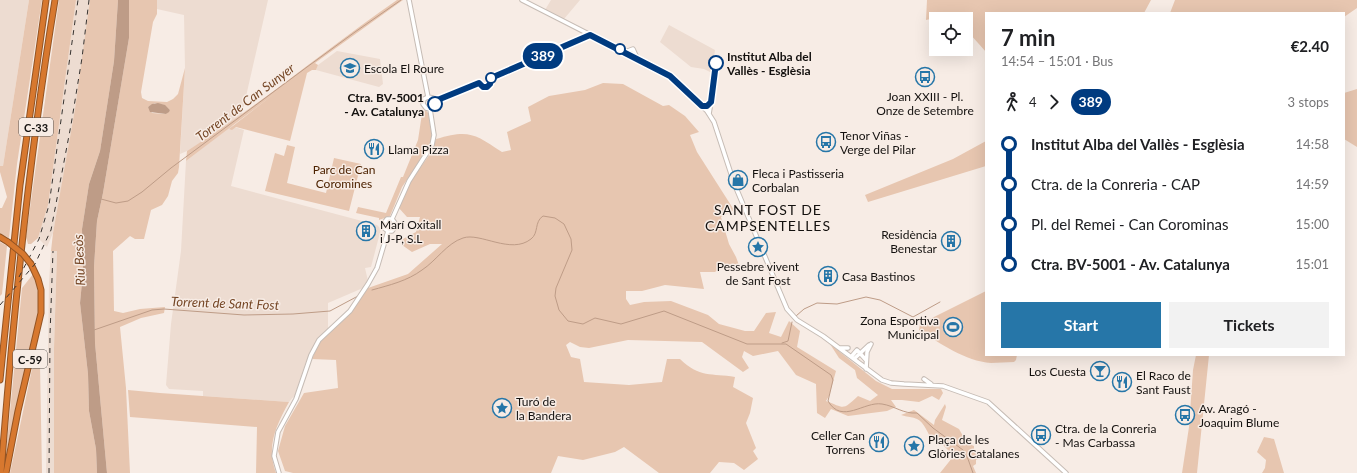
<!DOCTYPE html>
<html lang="en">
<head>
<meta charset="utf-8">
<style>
	body { margin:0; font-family:Lato,sans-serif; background:#f2f2f2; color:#202124; height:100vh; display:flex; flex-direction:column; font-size:15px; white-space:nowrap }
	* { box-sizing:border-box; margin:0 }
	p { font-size:13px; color:#757577 }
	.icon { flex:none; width:22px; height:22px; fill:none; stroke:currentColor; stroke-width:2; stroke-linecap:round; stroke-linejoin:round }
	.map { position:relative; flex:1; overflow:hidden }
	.side { position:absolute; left:985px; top:12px; width:360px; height:344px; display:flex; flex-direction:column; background:#fff; border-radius:0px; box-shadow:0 4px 16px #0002 }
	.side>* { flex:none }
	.badge { padding:0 8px; border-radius:13px; font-size:14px; line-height:26px }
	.fabs { position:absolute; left:929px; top:12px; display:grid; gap:8px }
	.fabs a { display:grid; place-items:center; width:44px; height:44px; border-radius:0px; background:#fff; box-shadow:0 4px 16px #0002; font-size:20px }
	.map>.badge { position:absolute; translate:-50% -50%; box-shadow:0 0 0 2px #fff }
	.legs { display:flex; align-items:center; gap:6px; height:44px; padding:0 16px; font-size:13px }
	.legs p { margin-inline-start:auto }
	.head { display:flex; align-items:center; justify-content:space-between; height:68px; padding:0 16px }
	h1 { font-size:22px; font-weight:700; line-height:30px }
	.button { display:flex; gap:8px; margin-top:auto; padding:8px 16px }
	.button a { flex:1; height:46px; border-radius:0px; background:#2676a8; color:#fff; font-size:16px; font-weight:700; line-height:46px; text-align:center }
	.button a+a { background:#f2f2f2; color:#202124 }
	ul { padding:0 16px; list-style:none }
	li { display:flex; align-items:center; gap:14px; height:40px; font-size:15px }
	li i { display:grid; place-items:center; width:6px; height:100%; margin:0 5px; background:currentColor }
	li i::after { content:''; width:10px; height:10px; margin:-5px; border:3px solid; border-radius:50%; background:#fff }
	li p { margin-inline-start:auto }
	li:first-child i { background:linear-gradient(#0000 50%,currentColor 0) }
	li:last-child i { background:linear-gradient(currentColor 50%,#0000 0) }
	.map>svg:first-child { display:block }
	.built { fill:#eddcd1 }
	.green { fill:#e7c6b0; fill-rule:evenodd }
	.water { fill:#be9c87 }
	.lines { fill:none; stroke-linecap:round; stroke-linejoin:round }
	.stream { stroke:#be9c87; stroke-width:1 }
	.minor-casing { stroke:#c6bcb5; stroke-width:5.5 }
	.highway-casing { stroke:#935424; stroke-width:7 }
	.minor { stroke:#fff; stroke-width:3.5 }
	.highway { stroke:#d7782f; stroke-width:5 }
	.rail { stroke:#373330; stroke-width:1; stroke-dasharray:5 5; stroke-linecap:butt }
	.highway-bridge-casing { stroke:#935424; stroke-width:7; stroke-linecap:butt }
	.highway-bridge { stroke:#d7782f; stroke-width:5 }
	.line-1-casing { stroke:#fff; stroke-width:9 }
	.line-1 { stroke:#003b80; stroke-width:6 }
	.stop-1-dot { fill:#fff; stroke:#003b80; stroke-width:2 }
	.labels { text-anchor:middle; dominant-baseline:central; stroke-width:3; stroke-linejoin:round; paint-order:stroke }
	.shield { fill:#f7ece5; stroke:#58534f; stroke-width:1 }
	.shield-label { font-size:11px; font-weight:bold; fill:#14110f }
	.stop-label { font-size:12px; font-weight:bold; fill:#14110f; stroke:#f7ece5; text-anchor:start }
	.poi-label { font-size:12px; fill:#14110f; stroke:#f7ece5; text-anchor:start }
	.park-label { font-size:12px; fill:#4d2200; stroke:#f7ece5 }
	.water-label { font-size:13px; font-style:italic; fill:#754625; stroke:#f7ece5 }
	.quarter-label { font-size:14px; letter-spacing:1px; fill:#14110f; stroke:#f7ece5 }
</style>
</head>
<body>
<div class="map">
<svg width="1357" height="473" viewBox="0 0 1357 473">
	<rect width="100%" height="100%" fill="#f7ece5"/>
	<path class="built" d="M0,0H29L3,166H0Z
		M76,0H90L88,23L75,109L60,196L53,233L47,247L38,238L48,205Z
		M157,0H268L242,114L224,128L187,151L180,154L185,68L184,15L157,9Z
		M551,0H580L564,19L545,10Z
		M669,25L715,50L712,73L704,69L691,67L660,42Z
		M337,51L380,59L383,84L379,87L316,70L318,65Z
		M231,126L244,130L231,186L377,225L381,229L371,267L365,268L368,281L363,288L328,303V329L315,343L305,364L295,395L289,402L203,396V391L169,389L166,385L171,324L181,251L186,161Z
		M51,251H57L54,348V473H46L49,282Z"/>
	<path class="green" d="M29,0H42L17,164L9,238L0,233V208H2L7,197L0,172V166H3Z
		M59,0H76L48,205L38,238L31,244H28L26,237Z
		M90,0H118L114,61L100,151L89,184L82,229L83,272L80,303L88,374L89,411L96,449L97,473H54V348L57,251H51L53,233L75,109Z
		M129,0H157V14L153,22L141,92L142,98L148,101L167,102L173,99L178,94L185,68L179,167L178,173L172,181L168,196L162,205L151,210L144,239H135L130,236L113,251L114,311L123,313L140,309L165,307L164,313L141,318L120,327L126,388L130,473H107L95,343L94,267L97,221L103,193L129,38ZM155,103L164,105L170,110L166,114L152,113L148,107Z
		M397,0H403L315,63L318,65L316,70H312L307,73L290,141L236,127L232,130L229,129L278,91L186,161L187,151C260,105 326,49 397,0Z
		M927,0H1151L1144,13H986V52L970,34V18L949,15L926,20Z
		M1175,0H1357V8L1344,17V13H1170Z
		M603,83L623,84L663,106L669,105L685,116L699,132L690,135L697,152L734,210L721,217L729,244L736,257L740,268H720L715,272H700L704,289L665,285L642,291H626V299L630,305L644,302L671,301L708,315L719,324L745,331H754L766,313L776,312L769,333L781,337L789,321L800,331L797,347L836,371L829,396L826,401C845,408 842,411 858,396L870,401L878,395L857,378L855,370L839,358L830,344L876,381L892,389H941L943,393L939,400L932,396L919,402L902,400H891L896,407L887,411L848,416L831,409L825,418L817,413L816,384L796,375L778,351L753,356L744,351L742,357L749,368L743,372L702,342L628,340L589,348L580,347L570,342L566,345L571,357L580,359L584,382L629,385L662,382L667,359H680C699,378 712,373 735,377L733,387L753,398L750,413L746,423L756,448L753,451L758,459L744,470L734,463L719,462L710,473H659L624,447L615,452L583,460L558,456L551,473H293L285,471L278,451L285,426L304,393L338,388L336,360L312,359L319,343L348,316L368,288L408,274L442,244H430L412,252L402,245L401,240L416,232L420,217H407L398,207L408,185L430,154L436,139C469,129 475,134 502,152L511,150L507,132L531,121L528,107L549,96L585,90Z
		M1357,89V147L1344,139V93Z
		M423,107L429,114L432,139L429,148L402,187L390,216L379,220V218L356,213L358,207L386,213L401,177H403L418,140Z
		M986,141V166L868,202L865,195L953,159Z
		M287,145L295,147L287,183L326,193L334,158L361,164L349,211L265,191L275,153L284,156Z
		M0,242L7,246L2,294L0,296Z
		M34,273L39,297V310L6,453L22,288Z
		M986,291V355H1017L1016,360L1014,362C1006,362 999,363 991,363C965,361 941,344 919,330L920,324Z
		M1196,355H1209L1197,473H1182L1189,427L1193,370Z
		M40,365L42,473H10L32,369Z
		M128,390L160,393L289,402C276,426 266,446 276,473H256L257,427L130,417Z
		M945,404L946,407L942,420L959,429L967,443L974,446V450L981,457L976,460V464L973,466L976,473H940L952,458V454L939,441H932C929,435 924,422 917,419C913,417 907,417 901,415L914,410L934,425L935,420Z
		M1264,437L1274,439L1284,473H1262L1265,468L1266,460L1257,452Z"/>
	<path class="water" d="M118,0H129V38L103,193L97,221L94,267L95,343L107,473H97L96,449L89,411L88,374L80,303L83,272L82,229L89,184L100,151L114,61Z
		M158,103L165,105L170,110L169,112L166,114L150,112L148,107L152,104Z"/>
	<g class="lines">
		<path class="stream" d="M101,199L116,203L128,201L142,192L171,168L307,67L355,32L401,0
			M372,290C390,285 407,281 422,270C436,261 447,243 463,238C480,232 511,255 531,239C539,233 534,222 543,216L555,218L564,224L571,239L572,250L556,288L555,296L559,310L568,321L583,324L595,318L621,324L664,311L747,344H786L831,375L833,380L828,401C842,425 864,401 882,404C895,406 903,414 917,413L933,428L963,450L968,459L973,473
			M796,316L804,309L817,303L837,304L866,297L880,300L913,317L940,302
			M94,330L152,310L164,309L244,315L293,314L330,311L358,296
			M782,343L788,341L792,322"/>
		<defs>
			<path id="minor" d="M409,0L428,97
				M522,0L671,76L707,111L714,122L734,183L787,309L797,320L823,336L882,380L891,383L904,384L943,386L988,402L1066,473
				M625,52L633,49L637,58
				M428,97L433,98L435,101L434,106L430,109
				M428,97L424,99L423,104L426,108L430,109
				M702,106H707L711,102
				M709,114L710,108
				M392,219L409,181L432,145L434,135L430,109
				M388,231L384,228V223L387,219H392
				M388,231H392L395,227V223L392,219
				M839,348H848
				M851,357L857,350L866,360
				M854,359L869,345
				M866,369L867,352L871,344
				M924,379L931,384
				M279,473L274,456L278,432L296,399L311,355L319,340L350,311L368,284L377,268L388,231"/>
			<path id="highway" d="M0,237L8,242
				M0,380L20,185L46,0
				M1,473C13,315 29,157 55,0
				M6,473L18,411L41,313V290L38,279L31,264"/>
		</defs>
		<use href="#minor" class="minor-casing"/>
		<use href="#highway" class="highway-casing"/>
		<use href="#minor" class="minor"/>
		<use href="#highway" class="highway"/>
		<path class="rail" d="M19,277L39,239L49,205L78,0
			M0,305L35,264L51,230L71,125L82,58L89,0
			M49,473L50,335L53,251"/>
		<defs>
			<path id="highway-bridge" d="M8,242L23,254L31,264"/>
		</defs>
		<use href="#highway-bridge" class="highway-bridge-casing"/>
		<use href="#highway-bridge" class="highway-bridge"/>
	</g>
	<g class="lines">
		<defs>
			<path id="line-1" d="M435,104V101L479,83L483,87H487L490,84L491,78L590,35L670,76L702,106H707L711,102L716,63"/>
		</defs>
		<use href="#line-1" class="line-1-casing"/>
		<use href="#line-1" class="line-1"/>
	</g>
	<defs>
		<symbol id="school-ring" viewBox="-11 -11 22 22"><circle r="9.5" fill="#f7ece5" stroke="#2676a8" stroke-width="1.5"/><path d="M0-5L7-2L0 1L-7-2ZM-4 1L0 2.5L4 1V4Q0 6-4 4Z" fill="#2676a8"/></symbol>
		<symbol id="bus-ring" viewBox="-11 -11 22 22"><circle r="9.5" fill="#f7ece5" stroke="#2676a8" stroke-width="1.5"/><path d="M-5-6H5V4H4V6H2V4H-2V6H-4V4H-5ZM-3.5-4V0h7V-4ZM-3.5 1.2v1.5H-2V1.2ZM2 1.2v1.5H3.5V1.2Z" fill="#2676a8"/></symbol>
		<symbol id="restaurant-ring" viewBox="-11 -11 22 22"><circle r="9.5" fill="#f7ece5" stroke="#2676a8" stroke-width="1.5"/><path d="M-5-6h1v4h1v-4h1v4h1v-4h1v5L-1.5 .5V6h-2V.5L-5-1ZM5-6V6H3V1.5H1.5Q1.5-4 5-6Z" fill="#2676a8"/></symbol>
		<symbol id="shop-ring" viewBox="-11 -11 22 22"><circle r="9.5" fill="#f7ece5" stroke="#2676a8" stroke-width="1.5"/><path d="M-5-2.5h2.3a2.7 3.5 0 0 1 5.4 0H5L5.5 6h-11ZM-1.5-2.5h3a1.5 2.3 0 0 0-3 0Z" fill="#2676a8"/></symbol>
		<symbol id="building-ring" viewBox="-11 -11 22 22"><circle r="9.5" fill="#f7ece5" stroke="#2676a8" stroke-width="1.5"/><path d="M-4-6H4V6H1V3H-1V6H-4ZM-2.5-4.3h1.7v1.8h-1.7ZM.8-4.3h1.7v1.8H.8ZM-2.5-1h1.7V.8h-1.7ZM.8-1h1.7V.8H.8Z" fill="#2676a8"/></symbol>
		<symbol id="sight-ring" viewBox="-11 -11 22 22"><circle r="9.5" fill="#f7ece5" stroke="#2676a8" stroke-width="1.5"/><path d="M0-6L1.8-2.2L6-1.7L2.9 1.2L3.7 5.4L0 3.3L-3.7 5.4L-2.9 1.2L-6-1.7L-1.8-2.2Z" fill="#2676a8"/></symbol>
		<symbol id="stadium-ring" viewBox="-11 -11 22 22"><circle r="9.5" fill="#f7ece5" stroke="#2676a8" stroke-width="1.5"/><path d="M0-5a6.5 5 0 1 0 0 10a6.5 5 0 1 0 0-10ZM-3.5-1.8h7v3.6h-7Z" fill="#2676a8"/></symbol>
		<symbol id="bar-ring" viewBox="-11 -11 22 22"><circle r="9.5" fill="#f7ece5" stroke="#2676a8" stroke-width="1.5"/><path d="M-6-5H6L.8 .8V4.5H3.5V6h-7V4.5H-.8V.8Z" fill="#2676a8"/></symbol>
	</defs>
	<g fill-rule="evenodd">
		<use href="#school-ring" x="339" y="57" width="22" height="22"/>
		<use href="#bus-ring" x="914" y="66" width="22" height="22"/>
		<use href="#bus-ring" x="815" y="131" width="22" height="22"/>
		<use href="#restaurant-ring" x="363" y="138" width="22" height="22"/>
		<use href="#shop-ring" x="727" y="169" width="22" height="22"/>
		<use href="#building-ring" x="355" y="220" width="22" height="22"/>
		<use href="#building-ring" x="940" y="230" width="22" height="22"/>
		<use href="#sight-ring" x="747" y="236" width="22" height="22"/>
		<use href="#building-ring" x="817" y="265" width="22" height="22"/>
		<use href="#stadium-ring" x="942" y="316" width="22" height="22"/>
		<use href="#bar-ring" x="1089" y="360" width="22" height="22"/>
		<use href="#restaurant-ring" x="1111" y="371" width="22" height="22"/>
		<use href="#sight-ring" x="491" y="397" width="22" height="22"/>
		<use href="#bus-ring" x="1174" y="404" width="22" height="22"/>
		<use href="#bus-ring" x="1030" y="424" width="22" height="22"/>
		<use href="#restaurant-ring" x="868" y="431" width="22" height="22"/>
		<use href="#sight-ring" x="903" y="435" width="22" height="22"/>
	</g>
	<g class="stop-1-dot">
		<circle cx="620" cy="49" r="5"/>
		<circle cx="716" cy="63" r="7"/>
		<circle cx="491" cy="78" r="5"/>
		<circle cx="435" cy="104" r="7"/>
	</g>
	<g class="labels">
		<g class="shield">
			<rect x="19" y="118" width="34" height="18" rx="3"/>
			<rect x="13" y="350" width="34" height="18" rx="3"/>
		</g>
		<g class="shield-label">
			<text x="36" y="127">C-33</text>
			<text x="30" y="359">C-59</text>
		</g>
		<g class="stop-label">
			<text x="727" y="56">Institut Alba del<tspan x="727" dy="14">Vallès - Esglèsia</tspan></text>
			<text x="424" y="97" text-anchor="end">Ctra. BV-5001<tspan x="424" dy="14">- Av. Catalunya</tspan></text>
		</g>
		<g class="poi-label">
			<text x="364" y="68">Escola El Roure</text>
			<text x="925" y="96" text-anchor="middle">Joan XXIII - Pl.<tspan x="925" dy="14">Onze de Setembre</tspan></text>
			<text x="840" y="135">Tenor Viñas -<tspan x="840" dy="14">Verge del Pilar</tspan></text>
			<text x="388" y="149">Llama Pizza</text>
			<text x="752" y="173">Fleca i Pastisseria<tspan x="752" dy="14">Corbalan</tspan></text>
			<text x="380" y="224">Marí Oxitall<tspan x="380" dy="14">i J-P, S.L</tspan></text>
			<text x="937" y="234" text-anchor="end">Residència<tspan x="937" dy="14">Benestar</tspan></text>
			<text x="758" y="266" text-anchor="middle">Pessebre vivent<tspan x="758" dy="14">de Sant Fost</tspan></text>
			<text x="842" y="276">Casa Bastinos</text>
			<text x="939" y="320" text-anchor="end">Zona Esportiva<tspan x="939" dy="14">Municipal</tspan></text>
			<text x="1086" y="371" text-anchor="end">Los Cuesta</text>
			<text x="1136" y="375">El Raco de<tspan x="1136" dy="14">Sant Faust</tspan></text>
			<text x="516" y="401">Turó de<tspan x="516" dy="14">la Bandera</tspan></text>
			<text x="1199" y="408">Av. Aragó -<tspan x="1199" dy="14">Joaquim Blume</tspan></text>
			<text x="1055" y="428">Ctra. de la Conreria<tspan x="1055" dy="14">- Mas Carbassa</tspan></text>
			<text x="865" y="435" text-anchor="end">Celler Can<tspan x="865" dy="14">Torrens</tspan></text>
			<text x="928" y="439">Plaça de les<tspan x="928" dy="14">Glòries Catalanes</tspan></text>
		</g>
		<g class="park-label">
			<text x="344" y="169">Parc de Can<tspan x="344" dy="14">Coromines</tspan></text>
		</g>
		<g class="water-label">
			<text transform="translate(245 102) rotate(-37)">Torrent de Can Sunyer</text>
			<text transform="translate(79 260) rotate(-93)">Riu Besòs</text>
			<text transform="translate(225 303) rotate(2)">Torrent de Sant Fost</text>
		</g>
		<g class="quarter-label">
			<text x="768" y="209">SANT FOST DE<tspan x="768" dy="16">CAMPSENTELLES</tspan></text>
		</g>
	</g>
</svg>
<div class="fabs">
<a><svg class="icon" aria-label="locate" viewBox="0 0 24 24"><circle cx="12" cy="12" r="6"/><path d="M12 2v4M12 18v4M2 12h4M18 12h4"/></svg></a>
</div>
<b class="badge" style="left:543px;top:56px;background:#003b80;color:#fff">389</b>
<section class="side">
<div class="head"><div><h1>7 min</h1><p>14:54 – 15:01 · Bus</p></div><b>€2.40</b></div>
<div class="legs"><svg class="icon" aria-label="walk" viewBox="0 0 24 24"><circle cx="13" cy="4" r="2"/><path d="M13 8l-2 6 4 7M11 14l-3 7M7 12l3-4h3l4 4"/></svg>4<svg class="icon" aria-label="forward" viewBox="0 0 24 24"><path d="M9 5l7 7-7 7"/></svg><b class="badge" style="background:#003b80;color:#fff">389</b><p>3 stops</p></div>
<ul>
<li><i style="color:#003b80"></i><b>Institut Alba del Vallès - Esglèsia</b><p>14:58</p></li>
<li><i style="color:#003b80"></i><span>Ctra. de la Conreria - CAP</span><p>14:59</p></li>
<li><i style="color:#003b80"></i><span>Pl. del Remei - Can Corominas</span><p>15:00</p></li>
<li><i style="color:#003b80"></i><b>Ctra. BV-5001 - Av. Catalunya</b><p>15:01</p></li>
</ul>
<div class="button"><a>Start</a><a>Tickets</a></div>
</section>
</div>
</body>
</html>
